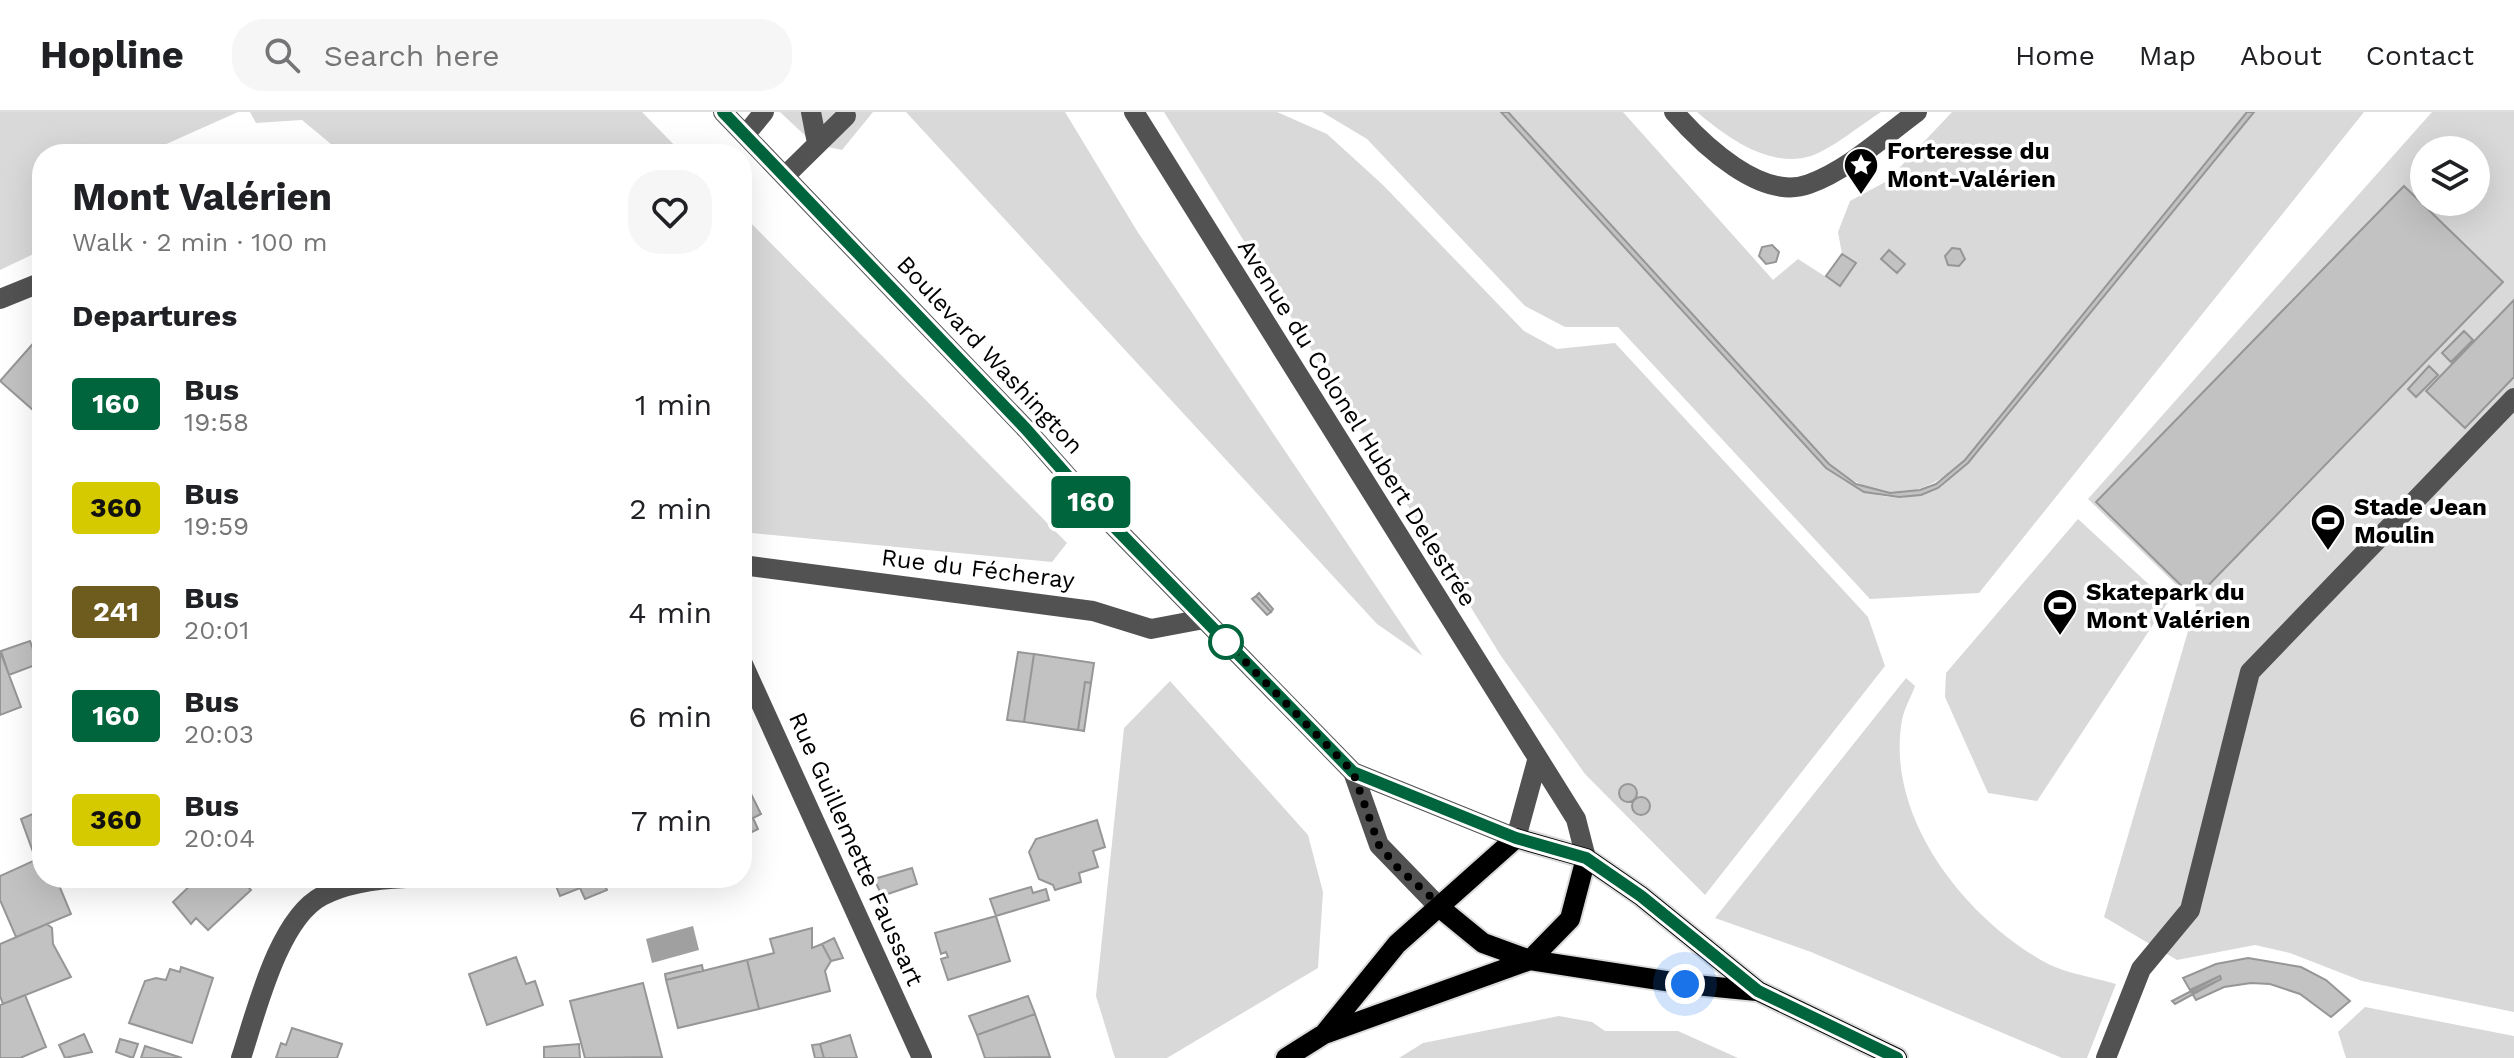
<!DOCTYPE html>
<html lang="en">
<head>
<meta charset="utf-8">
<style>
	body { margin:0; font-family:"Work Sans",sans-serif; background:#f6f6f6; color:#202124; height:100vh; display:flex; flex-direction:column; font-size:30px; white-space:nowrap }
	* { box-sizing:border-box; margin:0 }
	p { font-size:26px; color:#757577 }
	.icon { flex:none; width:44px; height:44px; fill:none; stroke:currentColor; stroke-width:2; stroke-linecap:round; stroke-linejoin:round }
	.map { position:relative; flex:1; overflow:hidden }
	.side { position:absolute; left:32px; top:32px; width:720px; height:744px; display:flex; flex-direction:column; background:#fff; border-radius:32px; box-shadow:0 8px 32px #0002 }
	.side>* { flex:none }
	.badge { padding:0 16px; border-radius:6px; font-size:28px; line-height:52px }
	.tools { position:absolute; left:2410px; top:24px; display:grid; gap:16px }
	.tools a { display:grid; place-items:center; width:80px; height:80px; border-radius:50%; background:#fff; box-shadow:0 8px 32px #0002; font-size:40px }
	.you { position:absolute; width:40px; height:40px; margin:-20px; border:6px solid #fff; border-radius:50%; background:#1a73e8; box-shadow:0 0 0 12px #1a73e833 }
	.map>.badge { position:absolute; translate:-50% -50%; box-shadow:0 0 0 4px #fff }
	h2 { padding:0 40px; font-size:30px; line-height:72px }
	.round { display:grid; place-items:center; flex:none; width:84px; height:84px; border-radius:32px; background:#f6f6f6 }
	.summary { display:flex; align-items:center; justify-content:space-between; height:136px; padding:0 40px }
	h1 { font-size:38px; font-weight:700; line-height:60px }
	ul { padding:0; list-style:none }
	li { display:flex; align-items:center; gap:24px; height:104px; padding:0 40px }
	li div { flex:1 }
	li b { display:block; font-size:30px }
	li em { font-style:normal }
	li .badge { min-width:88px; font-weight:700; text-align:center }
	header { display:flex; align-items:center; gap:48px; box-sizing:border-box; height:112px; padding:0 40px; background:#fff; border-bottom:2px solid #e0e0e0 }
	header strong { font-size:38px }
	nav { display:flex; gap:44px; margin-inline-start:auto; font-size:28px }
	.search { width:560px; height:72px; background:#f6f6f6; display:flex; align-items:center; gap:20px; box-sizing:border-box; padding:0 28px; border-radius:32px; color:#757577; font-size:30px }
	.map>svg:first-child { display:block }
	.green { fill:#d9d9d9; fill-rule:evenodd }
	.water { fill:#a0a0a0 }
	.building { fill:#c2c2c2; stroke:#969696; stroke-width:2 }
	.lines { fill:none; stroke-linecap:round; stroke-linejoin:round }
	.major-casing { stroke:#dbdbdb; stroke-width:24 }
	.minor { stroke:#525252; stroke-width:20 }
	.major { stroke:#000; stroke-width:20 }
	.line-casing { stroke:#fff; stroke-width:18 }
	.line { stroke:#00643c; stroke-width:12 }
	.walk { stroke:#000; stroke-width:8; stroke-dasharray:0 14.4 }
	.stop-dot { fill:#fff; stroke:#00643c; stroke-width:4 }
	.labels { text-anchor:middle; dominant-baseline:central; stroke-width:7; stroke-linejoin:round; paint-order:stroke }
	.poi-label { font-size:24px; font-weight:bold; fill:#000; stroke:#fff; text-anchor:start }
	.street-label { font-size:24px; fill:#000; stroke:#fff }
</style>
</head>
<body>
<header>
<strong>Hopline</strong>
<div class="search"><svg class="icon" aria-label="search" viewBox="0 0 24 24"><circle cx="10" cy="10" r="6"/><path d="M15 15l6 6"/></svg>Search here</div>
<nav><a>Home</a><a>Map</a><a>About</a><a>Contact</a></nav>
</header>
<div class="map">
<svg width="2514" height="946" viewBox="0 0 2514 946">
	<rect width="100%" height="100%" fill="#fff"/>
	<path class="green" d="M0,0H238L144,42H42V138L0,158Z
		M250,0H642L683,42H343L302,8L256,11Z
		M780,0H873L842,38L814,32Z
		M906,0H1065L1137,119L1423,544L1377,512Z
		M1164,0H1277L1327,22L1383,73L1524,219L1557,237L1615,231L1868,505L1885,554L1705,783L1585,662L1501,544Z
		M1322,0H1501L1826,356C1877,395 1921,397 1968,351L2254,0H2364L1979,481L1870,487L1618,215H1565L1525,194L1367,27Z
		M1508,0H1623L1773,168L1798,147L1840,174L1856,151L1842,142L1838,120L1850,89L1887,69L1952,0H2247L1965,348C1918,390 1879,392 1829,352Z
		M1697,0H1881C1862,12 1832,37 1811,44C1770,57 1726,25 1697,0Z
		M2432,0H2514V900L2362,869L2290,841L2255,833L2177,848L2104,805L2196,492L2088,387ZM2424,38H2476V90H2424Z
		M742,102L1067,431L1052,450L742,420Z
		M2078,407L2168,490L2037,689L1988,681L1945,585L1946,561Z
		M1906,566L1915,574C1911,585 1904,597 1902,608C1885,704 1963,803 2041,848C2062,861 2093,865 2116,872L2087,946H2062L1811,840L1715,806Z
		M1170,569L1308,723L1323,780L1318,856L1167,946H1115L1096,884L1124,616Z
		M2365,895L2514,924V946H2346L2338,920Z
		M1559,904L1592,910L1605,919H1678L1738,946H1399L1423,931Z"/>
	<path class="water" d="M693,814L699,838L652,851L646,827Z"/>
	<path class="building" d="M1501,0H1508L1829,352L1856,372L1890,381L1920,378L1936,372L1965,348L2247,0H2254L1968,351L1938,376L1921,383L1899,385L1864,380L1826,356Z
		M2404,74L2503,170L2195,487L2096,390Z
		M1772,133L1779,140L1776,150L1766,152L1759,144L1762,135Z
		M1952,136L1960,137L1965,147L1959,154L1948,153L1945,144Z
		M1889,138L1905,152L1897,161L1881,147Z
		M1842,142L1856,151L1840,174L1826,164Z
		M2514,188V265L2465,316L2426,279Z
		M2464,219L2473,228L2451,250L2442,241Z
		M38,226L42,230V306L0,269Z
		M2429,254L2438,263L2416,285L2408,277Z
		M1259,481L1273,497L1271,500L1256,484Z
		M1256,484L1271,500L1267,503L1252,487Z
		M30,529L38,552L9,563L1,539Z
		M0,539L21,595L0,603Z
		M1018,540L1034,542L1024,610L1007,608Z
		M1034,542L1094,551L1091,571L1085,570L1078,618L1024,610Z
		M1085,570L1091,571L1084,619L1078,618Z
		M1619 681a9 9 0 1 1 18 0a9 9 0 1 1-18 0Z
		M748,676L761,702L753,706L758,717L742,725V680Z
		M1632 694a9 9 0 1 1 18 0a9 9 0 1 1-18 0Z
		M42,698V745L36,748L21,707Z
		M1097,708L1105,735L1093,739L1098,755L1079,761L1081,770L1055,778L1053,773L1039,767L1029,740L1036,727Z
		M42,745V766H56L71,802L16,825L0,788V764Z
		M912,756L917,772L882,784L874,767Z
		M198,766H240L251,778L208,818L196,806L191,812L173,790Z
		M553,766H602L607,778L585,787L580,776L560,784Z
		M1031,775L1033,781L1046,777L1049,788L996,804L990,787Z
		M996,804L1010,849L948,868L941,847L948,845L946,840L941,842L935,821Z
		M47,812L52,816L53,832L71,865L3,892L0,884V832Z
		M812,816V836L822,832L831,849L825,859L830,879L759,897L747,848L774,841L770,827Z
		M834,826L843,846L831,849L822,832Z
		M516,845L526,872L535,869L543,893L487,913L469,862Z
		M2248,846L2301,855L2326,868L2350,889L2331,905L2300,882L2270,872L2251,871L2224,875L2196,888L2192,881L2221,867L2220,864L2190,878L2183,866L2216,852Z
		M747,848L759,897L678,916L666,868Z
		M702,853L703,859L666,868L665,862Z
		M181,855L213,866L192,931L129,911L145,869L156,866L166,868L170,857L180,860Z
		M2220,864L2221,867L2175,892L2172,889Z
		M643,871L662,945L585,946L570,889Z
		M25,883L46,935L20,946H0V893Z
		M1028,884L1035,902L977,923L969,904Z
		M1035,902L1050,945L985,946L977,923Z
		M292,916L342,932L337,946H276L281,931L286,933Z
		M84,922L92,940L65,946L59,933Z
		M850,923L857,946H824L820,932Z
		M120,927L138,932L133,946L116,940Z
		M579,932L580,946H544V935Z
		M820,932L824,946H815L812,933Z
		M145,934L182,946H141Z"/>
	<g class="lines">
		<defs>
			<path id="major" d="M1439,795L1483,831L1530,848L1685,872L1757,879
				M1324,922L1397,832L1516,726L1586,746L1641,784L1758,879L1897,946
				M1286,946L1324,922L1530,848L1570,807L1586,746"/>
		</defs>
		<use href="#major" class="major-casing"/>
		<path class="minor" d="M723,0L1026,317L1094,394L1353,660L1379,733L1439,795
			M811,0L817,31
			M1134,0L1576,707L1586,746
			M1674,0C1702,32 1762,90 1809,72C1848,58 1883,25 1917,0
			M746,22L764,0
			M786,63L846,4
			M0,187L42,170
			M742,453L1093,499L1151,517L1204,507
			M742,550L922,946
			M1353,660L1516,726L1537,649
			M241,946C256,901 278,807 322,784C346,771 380,767 406,766
			M2106,946L2141,857L2190,798L2250,560L2514,286"/>
		<use href="#major" class="major"/>
	</g>
	<g class="lines">
		<defs>
			<path id="line" d="M723,0L1026,317L1094,394L1353,660L1516,726L1586,746L1641,784L1758,879L1897,946"/>
		</defs>
		<use href="#line" class="line-casing"/>
		<use href="#line" class="line"/>
		<path class="walk" d="M1226,530L1353,660L1379,733L1397,755L1483,831L1530,848L1685,872"/>
	</g>
	<defs>
		<symbol id="sight-pin" viewBox="-11 -11 22 30"><path d="M0 17L-7.5 6A9.5 9.5 0 1 1 7.5 6Z" fill="#000" stroke="#fff"/><path d="M0-6L1.8-2.2L6-1.7L2.9 1.2L3.7 5.4L0 3.3L-3.7 5.4L-2.9 1.2L-6-1.7L-1.8-2.2Z" fill="#fff"/></symbol>
		<symbol id="stadium-pin" viewBox="-11 -11 22 30"><path d="M0 17L-7.5 6A9.5 9.5 0 1 1 7.5 6Z" fill="#000" stroke="#fff"/><path d="M0-5a6.5 5 0 1 0 0 10a6.5 5 0 1 0 0-10ZM-3.5-1.8h7v3.6h-7Z" fill="#fff"/></symbol>
	</defs>
	<g fill-rule="evenodd">
		<use href="#sight-pin" x="1841" y="33" width="40" height="54"/>
		<use href="#stadium-pin" x="2308" y="389" width="40" height="54"/>
		<use href="#stadium-pin" x="2040" y="474" width="40" height="54"/>
	</g>
	<circle class="stop-dot" cx="1226" cy="530" r="16"/>
	<g class="labels">
		<g class="poi-label">
			<text x="1887" y="39">Forteresse du<tspan x="1887" dy="28">Mont-Valérien</tspan></text>
			<text x="2354" y="395">Stade Jean<tspan x="2354" dy="28">Moulin</tspan></text>
			<text x="2086" y="480">Skatepark du<tspan x="2086" dy="28">Mont Valérien</tspan></text>
		</g>
		<g class="street-label">
			<text transform="translate(990 243) rotate(47)">Boulevard Washington</text>
			<text transform="translate(1357 311) rotate(58)">Avenue du Colonel Hubert Delestrée</text>
			<text transform="translate(978 457) rotate(7)">Rue du Fécheray</text>
			<text transform="translate(856 737) rotate(66)">Rue Guillemette Faussart</text>
		</g>
	</g>
</svg>
<div class="tools">
<a><svg class="icon" aria-label="layers" viewBox="0 0 24 24"><path d="M12 4l9 5-9 5-9-5zM3 14l9 5 9-5"/></svg></a>
</div>
<div class="you" style="left:1685px;top:872px"></div>
<b class="badge" style="left:1091px;top:390px;background:#00643c;color:#fff">160</b>
<section class="side">
<div class="summary"><div><h1>Mont Valérien</h1><p>Walk · 2 min · 100 m</p></div><a class="round"><svg class="icon" aria-label="heart" viewBox="0 0 24 24"><path d="M12 20l-8-8c-3-5 5-10 8-4 3-6 11-1 8 4z"/></svg></a></div>
<h2>Departures</h2>
<ul>
<li><span class="badge" style="background:#00643c;color:#fff">160</span><div><b>Bus</b><p>19:58</p></div><em>1 min</em></li>
<li><span class="badge" style="background:#d5c900;color:#111">360</span><div><b>Bus</b><p>19:59</p></div><em>2 min</em></li>
<li><span class="badge" style="background:#6e5b1e;color:#fff">241</span><div><b>Bus</b><p>20:01</p></div><em>4 min</em></li>
<li><span class="badge" style="background:#00643c;color:#fff">160</span><div><b>Bus</b><p>20:03</p></div><em>6 min</em></li>
<li><span class="badge" style="background:#d5c900;color:#111">360</span><div><b>Bus</b><p>20:04</p></div><em>7 min</em></li>
</ul>
</section>
</div>
</body>
</html>
